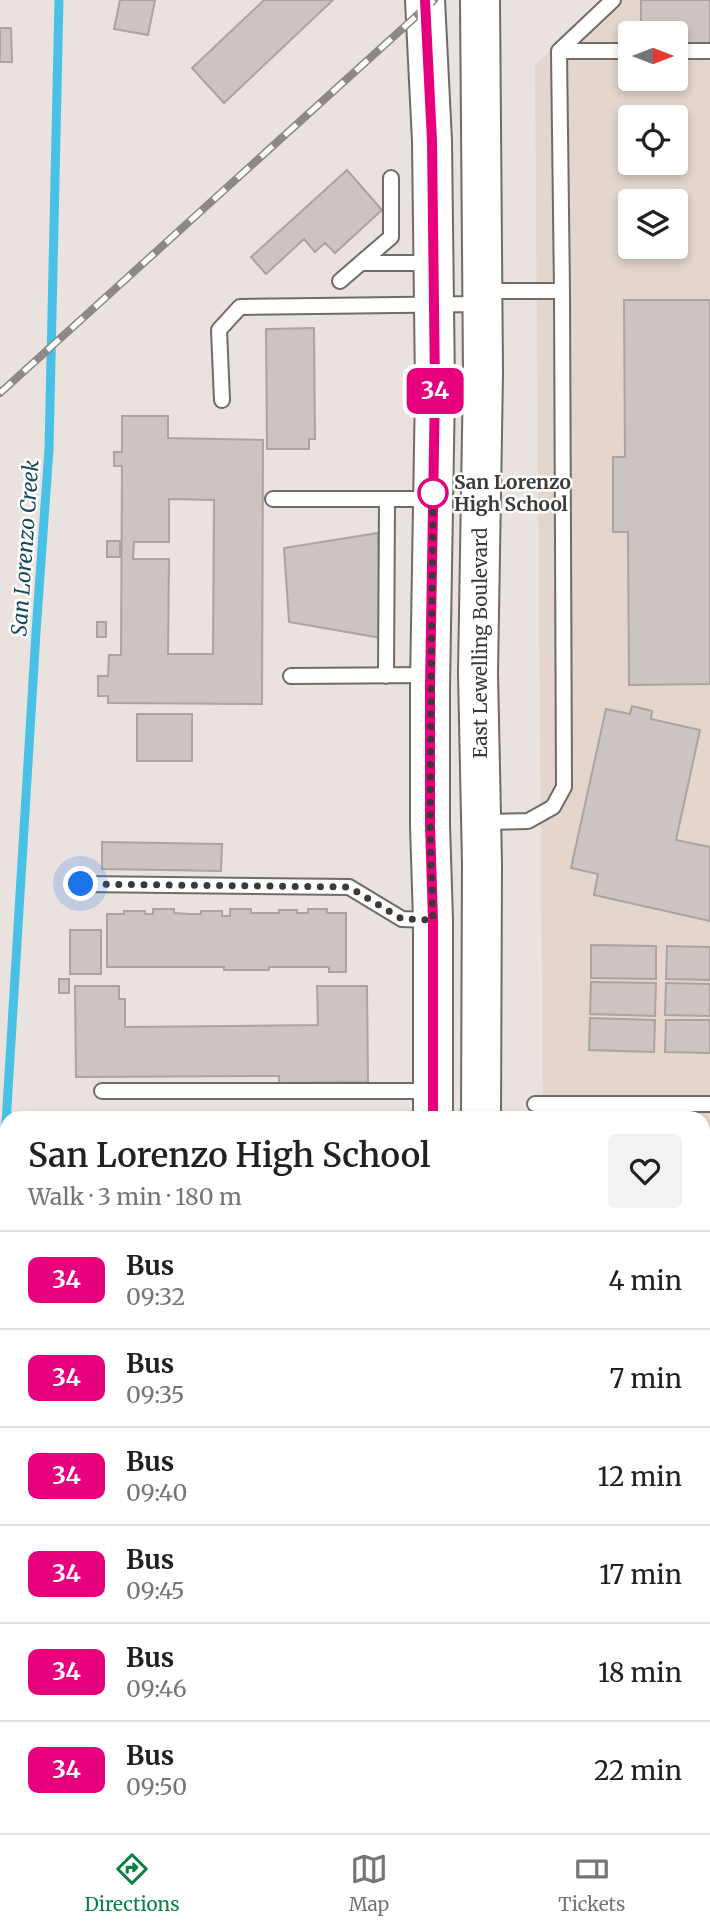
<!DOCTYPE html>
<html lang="en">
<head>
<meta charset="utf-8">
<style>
	body { margin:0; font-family:Merriweather,serif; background:#f2f2f2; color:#202124; height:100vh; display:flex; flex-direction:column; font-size:26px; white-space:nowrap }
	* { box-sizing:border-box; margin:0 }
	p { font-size:23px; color:#757577 }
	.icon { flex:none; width:38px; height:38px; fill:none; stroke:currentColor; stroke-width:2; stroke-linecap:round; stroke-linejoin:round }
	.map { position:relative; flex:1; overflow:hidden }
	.side { position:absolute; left:0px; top:1111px; width:710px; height:723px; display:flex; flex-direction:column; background:#fff; border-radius:21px 21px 0 0; box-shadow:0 4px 10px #0003 }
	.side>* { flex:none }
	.badge { padding:0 14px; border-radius:10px; font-size:24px; line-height:46px }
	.needle { width:46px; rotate:90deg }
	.controls { position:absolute; left:618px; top:21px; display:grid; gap:14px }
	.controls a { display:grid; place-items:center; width:70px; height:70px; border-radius:7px; background:#fff; box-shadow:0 4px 10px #0003; font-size:35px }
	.you { position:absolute; width:35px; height:35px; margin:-18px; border:5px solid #fff; border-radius:50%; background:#1a73e8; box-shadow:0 0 0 10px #1a73e833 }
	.map>.badge { position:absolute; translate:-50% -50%; box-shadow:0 0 0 4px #fff }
	.round { display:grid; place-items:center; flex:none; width:74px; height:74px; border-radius:7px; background:#f2f2f2 }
	.overview { display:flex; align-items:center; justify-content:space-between; height:119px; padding:0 28px }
	h1 { font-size:33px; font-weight:600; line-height:52px }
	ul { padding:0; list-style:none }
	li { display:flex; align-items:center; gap:21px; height:98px; padding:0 28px; border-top:2px solid #e0e0e0 }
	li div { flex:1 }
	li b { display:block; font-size:26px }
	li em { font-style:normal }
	li .badge { min-width:77px; font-weight:700; text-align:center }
	.menu { display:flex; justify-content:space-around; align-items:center; height:98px; border-top:2px solid #e0e0e0; background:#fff; font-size:19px; color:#757577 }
	.menu a { display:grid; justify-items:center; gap:4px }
	.menu .selected { color:#0b8043 }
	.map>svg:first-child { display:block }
	.built { fill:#e4d5cd; fill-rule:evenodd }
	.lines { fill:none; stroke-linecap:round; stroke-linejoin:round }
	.stream { stroke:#49c0e6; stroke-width:9 }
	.building { fill:#ccc4c0; stroke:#aaa39f; stroke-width:2; fill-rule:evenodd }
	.service-casing { stroke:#716b67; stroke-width:18 }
	.tertiary-casing { stroke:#716b67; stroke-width:37 }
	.secondary-casing { stroke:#716b67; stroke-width:42 }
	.service { stroke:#fff; stroke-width:14 }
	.tertiary { stroke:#fff; stroke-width:33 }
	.secondary { stroke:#fff; stroke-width:38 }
	.rail-casing { stroke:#8d8886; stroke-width:8 }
	.rail { stroke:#fff; stroke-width:5; stroke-dasharray:16; stroke-linecap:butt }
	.line-casing { stroke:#fff; stroke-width:16 }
	.line { stroke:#e6007e; stroke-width:10 }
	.walk { stroke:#3c3938; stroke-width:7; stroke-dasharray:0 12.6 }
	.stop-dot { fill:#fff; stroke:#e6007e; stroke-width:3.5 }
	.labels { text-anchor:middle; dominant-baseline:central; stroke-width:5; stroke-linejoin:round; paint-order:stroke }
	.stop-label { font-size:19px; font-weight:bold; fill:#3c3938; stroke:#fff; text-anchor:start }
	.street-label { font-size:19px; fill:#3c3938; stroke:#fff }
	.water-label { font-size:21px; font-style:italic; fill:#174a59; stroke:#fff }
</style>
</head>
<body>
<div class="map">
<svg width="710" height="1833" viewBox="0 0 710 1833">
	<rect width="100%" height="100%" fill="#eae2de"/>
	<path class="built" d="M605,0H710V1541H704V1118H543L535,65ZM630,33H676V79H630ZM630,117H676V163H630ZM630,201H676V247H630Z
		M704,1668H710V1833H517V1827H704Z"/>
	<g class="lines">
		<path class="stream" d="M0,1222L36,632L49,449L59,0
			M0,1469L7,1519
			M52,1827L53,1833"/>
	</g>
	<path class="building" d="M120,0H155L148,35L114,29Z
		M264,0H333L224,103L192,68Z
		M641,0H710V46H676V33H641Z
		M0,28H11L12,62H0Z
		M347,170L382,210L335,253L325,243L315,252L304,239L266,274L251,257Z
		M624,300H710V684L629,685L628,532H613V457H625Z
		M314,328L315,439H309V449H267L266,329Z
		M122,416H168V438L263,440L262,704L108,703V696H98V676H108L109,655H121L122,466H114V452H122ZM169,499L214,500L213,654H168L169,559H133L134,542H169Z
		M378,533L381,638L289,622L284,548Z
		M107,541H120V557H107Z
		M97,622H106V637H97Z
		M632,706L652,711L651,719L700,730L676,840L710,847V921L594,895L598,874L571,868L606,709L630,714Z
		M137,714H192V761H137Z
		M102,842L222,844L221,871L102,869Z
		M153,909H174V913L190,914H201V911H222V916H230V909H251V913H279V910H297V913H308V909H327V913H346V972H329V967H269V970H224V967H107V914H124V911H145V914H153Z
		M70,930H101V974H70Z
		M591,945L656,946V979L591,978Z
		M667,946L710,947V980L666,979Z
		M59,979H69V993H59Z
		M591,982L656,983L655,1016L590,1014Z
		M666,983L710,984V1016L665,1015Z
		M75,986H119V999H125V1027L318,1025L317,986H367L368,1082L279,1083V1076L76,1077Z
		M590,1018L655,1020L654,1052L589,1050Z
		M666,1020H710V1053L665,1052Z
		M704,1161H710V1226H704Z
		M704,1279H710V1357H704Z
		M706,1473H710V1529H705Z
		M704,1692H710V1825H704Z
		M116,1827H240V1833H116Z"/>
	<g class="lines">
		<defs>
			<path id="service" d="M559,51H630
				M676,51H710
				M361,263H433
				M340,281L391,237V178
				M483,291H562L559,51L613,0
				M222,400L219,330L240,307L480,304
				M273,499H432
				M291,676L429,675
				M386,676L387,499
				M482,822L528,821L553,807L564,787L562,291
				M81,884L349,887L402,919L431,920
				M102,1091H433
				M535,1104H710
				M563,1827V1833
				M621,1833V1827"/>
			<path id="tertiary" d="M704,1610H710"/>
			<path id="secondary" d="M425,0L432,141L435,388L430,687V825L433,920V1118
				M480,0L483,373L478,673L482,864L481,1118
				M479,1827V1833
				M432,1833V1827"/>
		</defs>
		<use href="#service" class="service-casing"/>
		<use href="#tertiary" class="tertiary-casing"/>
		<use href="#secondary" class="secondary-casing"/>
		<use href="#service" class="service"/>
		<use href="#tertiary" class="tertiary"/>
		<use href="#secondary" class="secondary"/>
		<defs>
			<path id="rail" d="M0,393L434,0"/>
		</defs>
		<use href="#rail" class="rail-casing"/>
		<use href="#rail" class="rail"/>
	</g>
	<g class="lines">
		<defs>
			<path id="line" d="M425,0L432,141L435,388L430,687V825L433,920V1118"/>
		</defs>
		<use href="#line" class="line-casing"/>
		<use href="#line" class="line"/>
		<path class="walk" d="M81,884L349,887L402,919L433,920L430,825L433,493"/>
	</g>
	<circle class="stop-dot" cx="433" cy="493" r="14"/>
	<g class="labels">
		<g class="stop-label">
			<text x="454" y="482">San Lorenzo<tspan x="454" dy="22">High School</tspan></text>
		</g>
		<g class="street-label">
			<text transform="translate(480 643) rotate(-90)">East Lewelling Boulevard</text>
		</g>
		<g class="water-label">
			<text transform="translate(25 548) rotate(-86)">San Lorenzo Creek</text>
		</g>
	</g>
</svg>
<div class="controls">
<a><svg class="needle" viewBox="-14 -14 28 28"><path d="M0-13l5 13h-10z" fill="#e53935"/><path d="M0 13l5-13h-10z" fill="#757577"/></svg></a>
<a><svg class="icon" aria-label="locate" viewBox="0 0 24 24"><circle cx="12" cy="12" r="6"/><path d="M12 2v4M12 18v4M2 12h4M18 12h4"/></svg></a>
<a><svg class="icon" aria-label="layers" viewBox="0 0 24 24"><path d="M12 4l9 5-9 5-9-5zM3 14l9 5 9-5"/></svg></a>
</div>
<div class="you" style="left:81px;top:884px"></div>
<b class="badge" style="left:435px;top:391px;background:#e6007e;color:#fff">34</b>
<section class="side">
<div class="overview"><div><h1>San Lorenzo High School</h1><p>Walk · 3 min · 180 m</p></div><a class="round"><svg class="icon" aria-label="heart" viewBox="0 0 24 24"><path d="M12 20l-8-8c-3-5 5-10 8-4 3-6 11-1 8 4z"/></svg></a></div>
<ul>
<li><span class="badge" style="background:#e6007e;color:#fff">34</span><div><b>Bus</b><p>09:32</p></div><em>4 min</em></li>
<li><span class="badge" style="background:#e6007e;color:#fff">34</span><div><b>Bus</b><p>09:35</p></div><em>7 min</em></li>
<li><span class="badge" style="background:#e6007e;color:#fff">34</span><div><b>Bus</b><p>09:40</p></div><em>12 min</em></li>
<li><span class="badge" style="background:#e6007e;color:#fff">34</span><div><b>Bus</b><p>09:45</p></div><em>17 min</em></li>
<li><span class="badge" style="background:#e6007e;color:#fff">34</span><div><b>Bus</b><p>09:46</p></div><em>18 min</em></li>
<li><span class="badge" style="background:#e6007e;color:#fff">34</span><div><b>Bus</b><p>09:50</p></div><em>22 min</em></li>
</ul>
</section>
</div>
<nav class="menu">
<a class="selected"><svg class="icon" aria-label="directions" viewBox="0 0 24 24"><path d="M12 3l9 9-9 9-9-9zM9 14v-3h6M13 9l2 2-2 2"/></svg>Directions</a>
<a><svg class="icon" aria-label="map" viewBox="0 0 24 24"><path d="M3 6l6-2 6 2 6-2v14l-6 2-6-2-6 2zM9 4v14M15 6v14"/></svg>Map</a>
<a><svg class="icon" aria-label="tickets" viewBox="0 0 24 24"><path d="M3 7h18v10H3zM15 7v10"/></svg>Tickets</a>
</nav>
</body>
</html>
